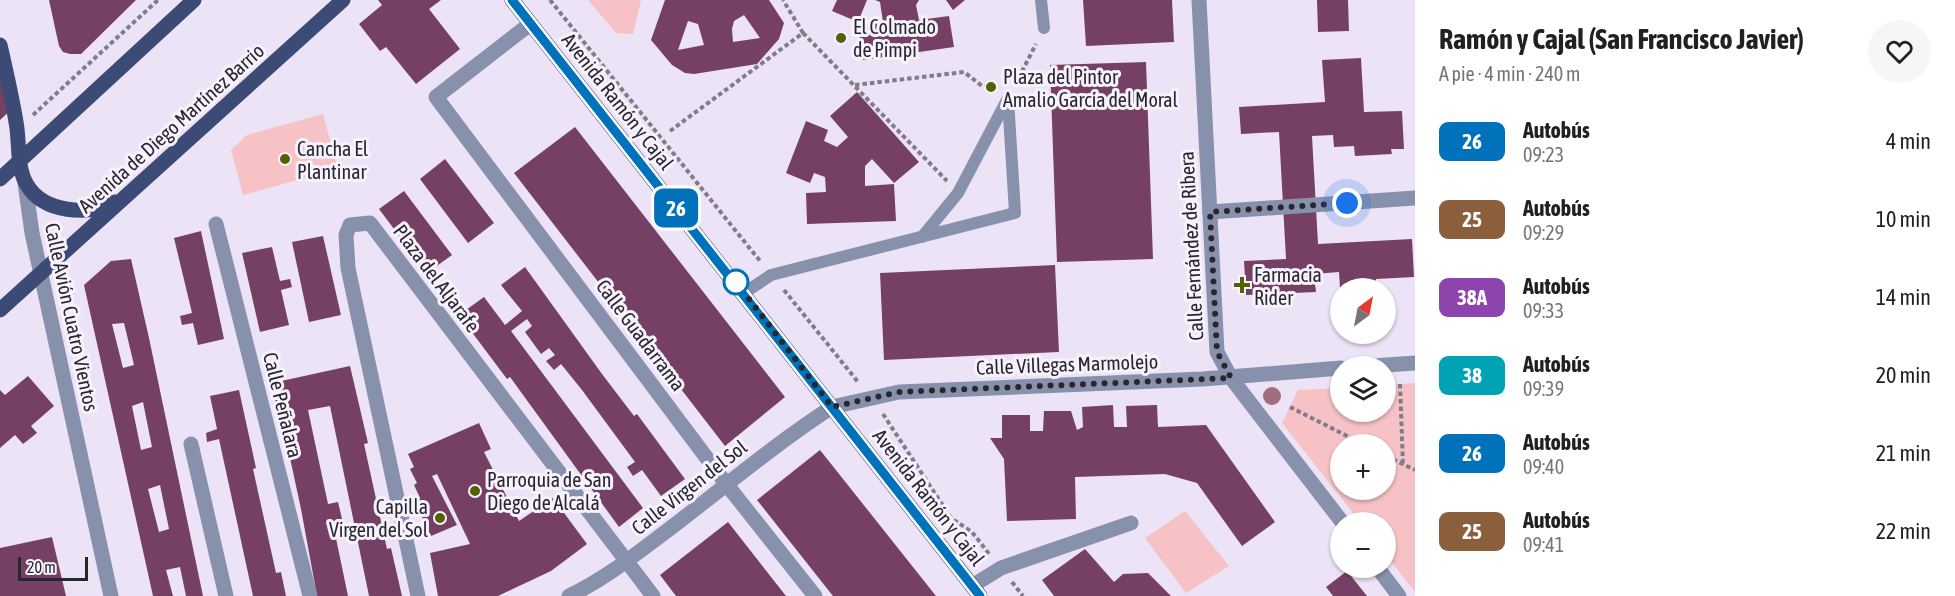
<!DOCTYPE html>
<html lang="es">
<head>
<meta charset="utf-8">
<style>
	body { margin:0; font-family:"Asap Condensed",sans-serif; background:#f6f6f6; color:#202124; height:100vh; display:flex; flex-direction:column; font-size:22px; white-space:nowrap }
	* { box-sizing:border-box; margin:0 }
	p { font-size:20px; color:#757577 }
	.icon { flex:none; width:33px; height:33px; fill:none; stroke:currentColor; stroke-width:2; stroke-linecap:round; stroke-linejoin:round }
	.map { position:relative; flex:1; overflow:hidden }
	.side { display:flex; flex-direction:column; background:#fff; width:540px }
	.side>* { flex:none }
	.badge { padding:0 12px; border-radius:9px; font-size:21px; line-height:39px }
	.needle { width:39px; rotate:32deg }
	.fabs { position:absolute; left:1330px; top:278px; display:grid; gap:12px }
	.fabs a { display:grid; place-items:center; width:66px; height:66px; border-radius:50%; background:#fff; box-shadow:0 2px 4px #0004; font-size:30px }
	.scale { position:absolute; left:18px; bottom:15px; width:70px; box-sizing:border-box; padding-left:6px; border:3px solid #29262d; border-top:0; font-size:16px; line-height:21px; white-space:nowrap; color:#29262d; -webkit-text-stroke:4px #f7f2fe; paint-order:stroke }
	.you { position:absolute; width:30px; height:30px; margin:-15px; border:4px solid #fff; border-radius:50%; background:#1a73e8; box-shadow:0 0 0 9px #1a73e833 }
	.map>.badge { position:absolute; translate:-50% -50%; box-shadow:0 0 0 3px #fff }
	.round { display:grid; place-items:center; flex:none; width:63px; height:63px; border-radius:32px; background:#f6f6f6 }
	.summary { display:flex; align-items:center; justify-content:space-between; height:102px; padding:0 24px }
	h1 { font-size:28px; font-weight:700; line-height:45px }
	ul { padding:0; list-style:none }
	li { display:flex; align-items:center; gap:18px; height:78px; padding:0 24px }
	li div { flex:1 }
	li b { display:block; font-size:22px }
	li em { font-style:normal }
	li .badge { min-width:66px; font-weight:700; text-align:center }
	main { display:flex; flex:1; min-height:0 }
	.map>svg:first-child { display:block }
	.green { fill:#f7c2c5; fill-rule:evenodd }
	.building { fill:#764065; fill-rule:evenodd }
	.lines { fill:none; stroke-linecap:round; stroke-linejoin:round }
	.path { stroke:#827c89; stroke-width:4; stroke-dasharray:4.5 3; stroke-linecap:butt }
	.service { stroke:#8891ab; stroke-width:12 }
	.pedestrian { stroke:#8891ab; stroke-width:15 }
	.minor { stroke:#8891ab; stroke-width:15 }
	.tertiary { stroke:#8891ab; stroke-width:15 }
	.primary { stroke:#3c4a76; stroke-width:15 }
	.tree { fill:#a26d81 }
	.line-casing { stroke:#fff; stroke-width:14 }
	.line { stroke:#0072bc; stroke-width:9 }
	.walk { stroke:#29262d; stroke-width:6; stroke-dasharray:0 10.8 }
	.poi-dot { fill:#536104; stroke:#f7f2fe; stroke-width:2 }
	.stop-dot { fill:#fff; stroke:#0072bc; stroke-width:3 }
	.labels { text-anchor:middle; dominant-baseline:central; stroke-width:6; stroke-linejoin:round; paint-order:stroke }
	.poi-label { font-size:20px; fill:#29262d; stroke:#f7f2fe; text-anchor:start }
	.street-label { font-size:20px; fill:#29262d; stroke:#f7f2fe }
</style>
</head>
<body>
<main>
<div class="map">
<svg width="1415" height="596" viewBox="0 0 1415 596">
	<rect width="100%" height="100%" fill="#ece3f7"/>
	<path class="green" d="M588,0H641L633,34L616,33Z
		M323,114L338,169L243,195L231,150L247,135Z
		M1415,383V592L1386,555V522H1360L1282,423L1298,390L1341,388V411H1386V385ZM1341,444H1386V489H1341Z
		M1185,511L1229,566L1186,593L1145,538Z"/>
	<path class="building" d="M49,0H136L81,54H70L63,52L59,46Z
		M378,0H441L429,9L460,49L416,84L386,47L380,51L359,24L382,5Z
		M665,0H769L784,23L779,39L757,64L694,74L685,73L672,65L651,40ZM744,15L760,38L733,42L732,29L734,21ZM688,21L698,24L704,45L678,50Z
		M837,0H867L858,22L832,11Z
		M875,0H919L916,5L919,20L949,16L954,47L863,60L858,25L883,22L880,2Z
		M946,0H965L953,10Z
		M1083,0H1172L1174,42L1086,46Z
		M1317,0H1348L1349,31L1318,32Z
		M1361,58L1364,112L1402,111L1404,149H1391L1392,154L1355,156L1354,146L1334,147L1333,135L1312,136L1318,244L1412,239L1414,277L1376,279V288H1340L1339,272L1314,274L1316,292L1246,295L1244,261L1286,259L1279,132L1241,134L1239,107L1325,102L1322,60Z
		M1146,62L1153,259L1057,262L1050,65Z
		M0,67L12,109L0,120Z
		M857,92L919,162L894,183L872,159L865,166V186L894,184L896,221L807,224L806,193L826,192L825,177L814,173L810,183L786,173L806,121L828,130L824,141L837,147L848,137L830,116Z
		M575,127L785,397L725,446L514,173Z
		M445,159L494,223L468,243L420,179Z
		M404,191L452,255L427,273L379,209Z
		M201,231L224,339L198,345L193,323L182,325L180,316L192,313L174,238Z
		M323,236L341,315L309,322L292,242Z
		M272,247L280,281L290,279L292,287L281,290L289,325L260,332L242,253Z
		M131,259L149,338L203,596H186L180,567L166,570L173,596H153L84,285L111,261ZM124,323L134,365L123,368L112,324ZM143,402L152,447L141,450L132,406ZM160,485L169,529L159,532L148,489Z
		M1055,265L1059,352L884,360L880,273Z
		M525,267L602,374L634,416L637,414L685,479L661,496L642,470L633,476L627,467L635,462L582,390L561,364L554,370L546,361L555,355L549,348L541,354L525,332L532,326L527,319L511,331L643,508L619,527L510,377L507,379L459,315L484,297L505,325L522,311L501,285Z
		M350,366L368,443L364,444L387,549L391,548L402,596H369L330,406L308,410L328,504L338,502L343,523L333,524L348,596H317L301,509L290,458L287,459L272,383Z
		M28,376L54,406L31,426L37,433L23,444L15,435L0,448V390L5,395Z
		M239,390L256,468L253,469L276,573L281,572L286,596H253L219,439L207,442L206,433L217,429L210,396Z
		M1113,405L1114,427H1127L1126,406L1157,405L1158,427L1206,425L1275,522L1242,546L1197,483L1165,474L1075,477L1076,519L1007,521L1004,459L990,438H1002V415H1030V431H1043L1044,411H1071L1077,430L1083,427L1082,407Z
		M479,423L491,449L484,452L519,521L553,498L587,544L551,571L498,596H438L430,553L470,544L437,474L432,476L457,525L431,536L421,515H424L417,500L420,498L414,485L417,483L410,469L414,467L408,454Z
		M820,450L936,596H833L757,500Z
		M728,522L786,596H676L660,575Z
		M52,537L66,596H0V548Z
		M1085,549L1114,582L1123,574L1148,573L1171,596H1054L1042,580Z
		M1347,571L1367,596H1333L1326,587Z"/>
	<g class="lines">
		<path class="path" d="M550,0L760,261
			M803,33L947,181
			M855,85L964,72L982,86H995
			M1015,85L1036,44
			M33,115L158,0
			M670,131L803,33L783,0
			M784,290L858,382
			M1400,384L1403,465
			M1290,407L1363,444
			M883,414L951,518L972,532L990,555
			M1386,456L1415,470
			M1012,582L1023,596"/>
		<path class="service" d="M1041,0L1044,28
			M922,237L958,193L1007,100
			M744,293L771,275L1015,213L1008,99"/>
		<path class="pedestrian" d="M1210,212L1415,198
			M972,586L1001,568L1131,523"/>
		<path class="minor" d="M1199,0L1217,352L1231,378L1342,522
			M530,24L436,97L727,485L815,596
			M216,224L310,596
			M1373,366L1415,363
			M832,407L899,392L1203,379L1341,368
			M191,444L226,596
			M1377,567L1399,596
			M418,596L348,268L346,235L350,225L370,223L653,596"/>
		<path class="tertiary" d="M25,183L32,233L111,596
			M569,596C605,579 636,554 668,530C722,489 775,444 832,407"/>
		<path class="primary" d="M512,0L980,596
			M0,45C6,71 12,97 16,122C20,142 16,167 27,185C44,213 88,216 115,202
			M0,179L194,0
			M0,310L343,0"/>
	</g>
	<circle class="tree" cx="1272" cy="396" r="9"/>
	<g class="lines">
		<defs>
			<path id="line" d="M512,0L980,596"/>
		</defs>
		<use href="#line" class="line-casing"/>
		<use href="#line" class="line"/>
		<path class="walk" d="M736,282L832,407L899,392L1231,378L1217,352L1210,212L1347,203"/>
	</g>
	<g class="poi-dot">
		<circle cx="841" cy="38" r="6"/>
		<circle cx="991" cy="87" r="6"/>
		<circle cx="285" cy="159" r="6"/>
		<path d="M1239 276h6v6h6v6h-6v6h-6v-6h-6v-6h6z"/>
		<circle cx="475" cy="491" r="6"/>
		<circle cx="440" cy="518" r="6"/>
	</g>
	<circle class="stop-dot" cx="736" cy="282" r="12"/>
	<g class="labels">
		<g class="poi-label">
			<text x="853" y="26">El Colmado<tspan x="853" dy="23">de Pimpi</tspan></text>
			<text x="1003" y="76">Plaza del Pintor<tspan x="1003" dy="23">Amalio García del Moral</tspan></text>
			<text x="297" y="148">Cancha El<tspan x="297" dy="23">Plantinar</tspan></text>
			<text x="1254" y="274">Farmacia<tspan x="1254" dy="23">Rider</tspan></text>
			<text x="487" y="479">Parroquia de San<tspan x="487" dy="23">Diego de Alcalá</tspan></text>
			<text x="428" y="506" text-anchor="end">Capilla<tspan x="428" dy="23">Virgen del Sol</tspan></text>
		</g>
		<g class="street-label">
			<text transform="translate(618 101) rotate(52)">Avenida Ramón y Cajal</text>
			<text transform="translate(171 128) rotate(-42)">Avenida de Diego Martínez Barrio</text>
			<text transform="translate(1191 246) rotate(-93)">Calle Fernández de Ribera</text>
			<text transform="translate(437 278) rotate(53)">Plaza del Aljarafe</text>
			<text transform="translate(72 317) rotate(78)">Calle Avión Cuatro Vientos</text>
			<text transform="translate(641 335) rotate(53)">Calle Guadarrama</text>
			<text transform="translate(1067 364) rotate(-2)">Calle Villegas Marmolejo</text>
			<text transform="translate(283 405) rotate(76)">Calle Peñalara</text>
			<text transform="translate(689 487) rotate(-38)">Calle Virgen del Sol</text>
			<text transform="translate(929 497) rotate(52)">Avenida Ramón y Cajal</text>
		</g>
	</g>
</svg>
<div class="fabs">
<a><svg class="needle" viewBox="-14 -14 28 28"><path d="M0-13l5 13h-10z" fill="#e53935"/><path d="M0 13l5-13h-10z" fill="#757577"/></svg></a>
<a><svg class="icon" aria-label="layers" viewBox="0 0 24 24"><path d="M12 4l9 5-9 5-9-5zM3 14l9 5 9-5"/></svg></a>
<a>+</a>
<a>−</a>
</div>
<div class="scale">20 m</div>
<div class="you" style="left:1347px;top:203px"></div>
<b class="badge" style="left:676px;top:208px;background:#0072bc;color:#fff">26</b>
</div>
<section class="side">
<div class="summary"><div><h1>Ramón y Cajal (San Francisco Javier)</h1><p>A pie · 4 min · 240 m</p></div><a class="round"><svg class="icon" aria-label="heart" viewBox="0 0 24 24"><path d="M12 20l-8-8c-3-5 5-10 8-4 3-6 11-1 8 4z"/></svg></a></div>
<ul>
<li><span class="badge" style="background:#0072bc;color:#fff">26</span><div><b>Autobús</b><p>09:23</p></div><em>4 min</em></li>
<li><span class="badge" style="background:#8b5e3c;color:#fff">25</span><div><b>Autobús</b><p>09:29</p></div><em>10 min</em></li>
<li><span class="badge" style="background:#8e44ad;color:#fff">38A</span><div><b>Autobús</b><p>09:33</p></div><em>14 min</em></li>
<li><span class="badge" style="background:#00a3b4;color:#fff">38</span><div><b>Autobús</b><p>09:39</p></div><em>20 min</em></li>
<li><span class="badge" style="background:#0072bc;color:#fff">26</span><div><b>Autobús</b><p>09:40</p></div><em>21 min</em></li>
<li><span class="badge" style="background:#8b5e3c;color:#fff">25</span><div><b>Autobús</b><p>09:41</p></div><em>22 min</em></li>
</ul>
</section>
</main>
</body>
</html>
